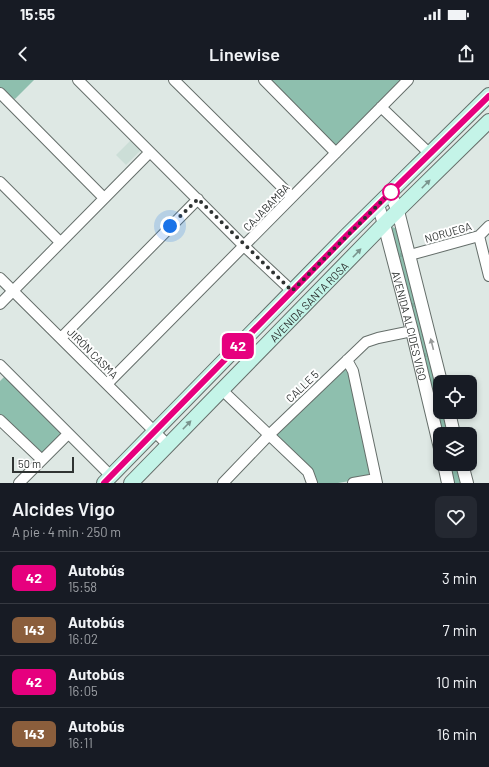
<!DOCTYPE html>
<html lang="es">
<head>
<meta charset="utf-8">
<style>
	body { margin:0; font-family:Barlow,sans-serif; background:#242831; color:#f1f3f6; height:100vh; display:flex; flex-direction:column; font-size:15px; white-space:nowrap }
	* { box-sizing:border-box; margin:0 }
	p { font-size:13px; color:#9ea1a6 }
	.icon { flex:none; width:22px; height:22px; fill:none; stroke:currentColor; stroke-width:2; stroke-linecap:round; stroke-linejoin:round }
	.map { position:relative; height:403px; overflow:hidden }
	.drawer { display:flex; flex-direction:column; background:#171b24; flex:1 }
	.drawer>* { flex:none }
	.badge { padding:0 8px; border-radius:6px; font-size:14px; line-height:26px }
	.fabs { position:absolute; left:433px; top:295px; display:grid; gap:8px }
	.fabs a { display:grid; place-items:center; width:44px; height:44px; border-radius:8px; background:#171b24; box-shadow:0 2px 6px #0003; font-size:20px }
	.scale { position:absolute; left:12px; bottom:10px; width:62px; box-sizing:border-box; padding-left:4px; border:2px solid #2f3332; border-top:0; font-size:11px; line-height:14px; white-space:nowrap; color:#2f3332; -webkit-text-stroke:3px #fff; paint-order:stroke }
	.you { position:absolute; width:20px; height:20px; margin:-10px; border:3px solid #fff; border-radius:50%; background:#1a73e8; box-shadow:0 0 0 6px #1a73e833 }
	.map>.badge { position:absolute; translate:-50% -50%; box-shadow:0 0 0 2px #fff }
	.round { display:grid; place-items:center; flex:none; width:42px; height:42px; border-radius:8px; background:#242831 }
	.summary { display:flex; align-items:center; justify-content:space-between; height:68px; padding:0 12px }
	h1 { font-size:19px; font-weight:600; line-height:30px }
	ul { padding:0; list-style:none }
	li { display:flex; align-items:center; gap:12px; height:52px; padding:0 12px; border-top:1px solid #363941 }
	li div { flex:1 }
	li b { display:block; font-size:15px }
	li em { font-style:normal }
	li .badge { min-width:44px; font-weight:700; text-align:center }
	.status { display:flex; justify-content:space-between; align-items:center; height:28px; padding:0 20px; background:#171b24; direction:ltr }
	.status svg { height:11px; fill:currentColor }
	header { display:flex; justify-content:space-between; align-items:center; height:52px; padding:0 12px; background:#171b24; font-size:18px; font-weight:600 }
	.map>svg:first-child { display:block }
	.built { fill:#ccded7 }
	.grass { fill:url(#grass-tufts) }
	.park { fill:#8ebfae }
	.lines { fill:none; stroke-linecap:round; stroke-linejoin:round }
	.minor-casing { stroke:#656e6a; stroke-width:12 }
	.tertiary-casing { stroke:#656e6a; stroke-width:14 }
	.secondary-casing { stroke:#656e6a; stroke-width:16 }
	.minor { stroke:#fff; stroke-width:10 }
	.tertiary { stroke:#fff; stroke-width:12 }
	.secondary { stroke:#c4f4e8; stroke-width:14 }
	.oneway { fill:#7a948d }
	.oneway2 { fill:#979998 }
	.line-casing { stroke:#fff; stroke-width:9 }
	.line { stroke:#e6007e; stroke-width:6 }
	.walk { stroke:#2f3332; stroke-width:4; stroke-dasharray:0 7.2 }
	.stop-dot { fill:#fff; stroke:#e6007e; stroke-width:2 }
	.labels { text-anchor:middle; dominant-baseline:central; stroke-width:4; stroke-linejoin:round; paint-order:stroke }
	.street-label { font-size:11px; fill:#2f3332; stroke:#fff }
</style>
</head>
<body>
<div class="status"><b>15:55</b><svg viewBox="0 0 49 12"><path d="M0 12V9h3v3zM5 12V6h3v6zM10 12V3h3v9zM15 12V0h3v12zM26 1h20v11H26zM47 4h2v5h-2z"/></svg></div>
<header><svg class="icon" aria-label="back" viewBox="0 0 24 24"><path d="M15 5l-7 7 7 7"/></svg>Linewise<svg class="icon" aria-label="share" viewBox="0 0 24 24"><path d="M12 15V3M7 8l5-5 5 5M5 13v7h14v-7"/></svg></header>
<div class="map">
<svg width="489" height="403" viewBox="0 0 489 403">
	<defs>
		<pattern id="grass-tufts" width="24" height="20" patternUnits="userSpaceOnUse"><rect width="24" height="20" fill="#8ebfae"/><path d="M3 7l-1-3M5 7V3M7 7l1-3M15 17l-1-3M17 17v-4M19 17l1-3" fill="none" stroke="#749c8e"/></pattern>
	</defs>
	<rect width="100%" height="100%" fill="#dee8e4"/>
	<path class="built" d="M131,60L142,69L126,85L116,75Z"/>
	<path class="grass" d="M392,147L398,149L440,320V332H443L448,354H440L390,151Z
		M447,384H456L460,403H452Z"/>
	<path class="park" d="M0,0H34L15,19L0,9Z
		M264,0H408L336,73Z
		M347,282L373,397L338,403H314L274,357Z
		M5,296L63,354L41,375L0,334V301Z"/>
	<g class="lines">
		<defs>
			<path id="minor" d="M78,0L244,166L292,211
				M174,0L292,117
				M264,0L336,73
				M0,13L104,118
				M381,27L430,74
				M0,102L60,162
				M479,156L489,196
				M410,175L479,156L489,146
				M0,198L168,365
				M0,224L150,72
				M61,258L198,119
				M347,280L353,291L377,403
				M0,285L111,396
				M107,304L408,0
				M222,310L308,392L312,403
				M0,340L42,380
				M19,403L68,354
				M223,403L269,355L366,262L378,258L412,251
				M353,403L376,399"/>
			<g id="tertiary">
				<path d="M390,113L398,131L441,302"/>
				<path id="s1" d="M378,125L384,144L412,251L440,368"/>
				<path d="M449,332L454,354"/>
				<path d="M444,384L448,403"/>
				<path d="M462,384L467,403"/>
			</g>
			<g id="secondary">
				<path d="M104,403L347,155L489,15"/>
				<path id="s2" d="M131,403L384,144L489,41"/>
			</g>
		</defs>
		<use href="#minor" class="minor-casing"/>
		<use href="#tertiary" class="tertiary-casing"/>
		<use href="#secondary" class="secondary-casing"/>
		<use href="#minor" class="minor"/>
		<use href="#tertiary" class="tertiary"/>
		<use href="#secondary" class="secondary"/>
	</g>
	<defs><path id="oneway-solid" d="M-6-.8H1V-3.2L6.5 0L1 3.2V.8H-6Z"/></defs>
	<g class="oneway">
		<use href="#oneway-solid" transform="translate(426 104) rotate(-45)"/>
		<use href="#oneway-solid" transform="translate(357 173) rotate(-46)"/>
		<use href="#oneway-solid" transform="translate(187 345) rotate(-46)"/>
	</g>
	<use class="oneway2" href="#oneway-solid" transform="translate(432 264) rotate(-104)"/>
	<g class="lines">
		<defs>
			<path id="line" d="M104,403L347,155L489,16"/>
		</defs>
		<use href="#line" class="line-casing"/>
		<use href="#line" class="line"/>
		<path class="walk" d="M170,146L198,119L292,211L391,112"/>
	</g>
	<circle class="stop-dot" cx="391" cy="112" r="8"/>
	<g class="labels">
		<g class="street-label">
			<text transform="translate(266 127) rotate(-46)">CAJABAMBA</text>
			<text transform="translate(448 152) rotate(-16)">NORUEGA</text>
			<text stroke="none"><textPath href="#s2" startOffset="254">AVENIDA SANTA ROSA</textPath></text>
			<text stroke="none"><textPath href="#s1" startOffset="125">AVENIDA ALCIDES VIGO</textPath></text>
			<text transform="translate(93 273) rotate(45)">JIRÓN CASMA</text>
			<text transform="translate(302 306) rotate(-44)">CALLE 5</text>
		</g>
	</g>
</svg>
<div class="fabs">
<a><svg class="icon" aria-label="locate" viewBox="0 0 24 24"><circle cx="12" cy="12" r="6"/><path d="M12 2v4M12 18v4M2 12h4M18 12h4"/></svg></a>
<a><svg class="icon" aria-label="layers" viewBox="0 0 24 24"><path d="M12 4l9 5-9 5-9-5zM3 14l9 5 9-5"/></svg></a>
</div>
<div class="scale">50 m</div>
<div class="you" style="left:170px;top:146px"></div>
<b class="badge" style="left:238px;top:266px;background:#e6007e;color:#fff">42</b>
</div>
<section class="drawer">
<div class="summary"><div><h1>Alcides Vigo</h1><p>A pie · 4 min · 250 m</p></div><a class="round"><svg class="icon" aria-label="heart" viewBox="0 0 24 24"><path d="M12 20l-8-8c-3-5 5-10 8-4 3-6 11-1 8 4z"/></svg></a></div>
<ul>
<li><span class="badge" style="background:#e6007e;color:#fff">42</span><div><b>Autobús</b><p>15:58</p></div><em>3 min</em></li>
<li><span class="badge" style="background:#8b5e3c;color:#fff">143</span><div><b>Autobús</b><p>16:02</p></div><em>7 min</em></li>
<li><span class="badge" style="background:#e6007e;color:#fff">42</span><div><b>Autobús</b><p>16:05</p></div><em>10 min</em></li>
<li><span class="badge" style="background:#8b5e3c;color:#fff">143</span><div><b>Autobús</b><p>16:11</p></div><em>16 min</em></li>
</ul>
</section>
</body>
</html>
